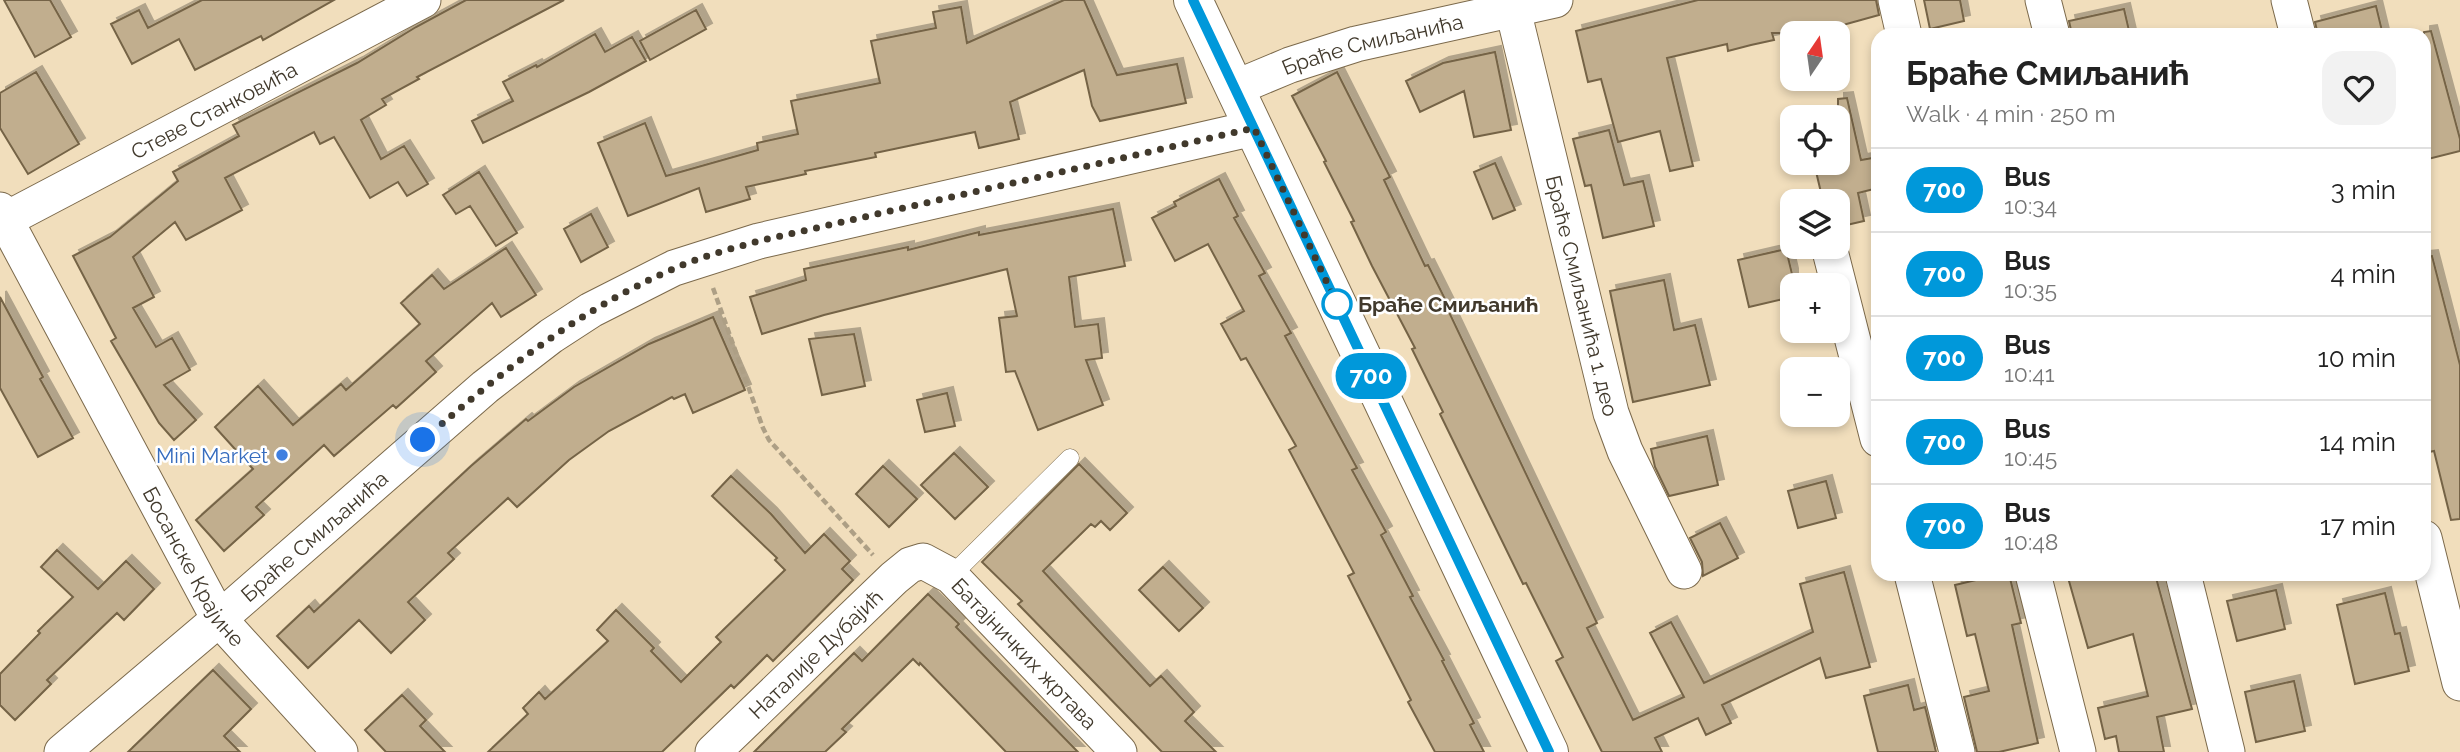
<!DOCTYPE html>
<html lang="en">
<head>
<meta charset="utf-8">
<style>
	body { margin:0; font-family:Raleway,sans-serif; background:#f2f2f2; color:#222; height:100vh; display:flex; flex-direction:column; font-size:26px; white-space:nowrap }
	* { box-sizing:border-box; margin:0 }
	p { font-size:23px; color:#767676 }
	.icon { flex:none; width:38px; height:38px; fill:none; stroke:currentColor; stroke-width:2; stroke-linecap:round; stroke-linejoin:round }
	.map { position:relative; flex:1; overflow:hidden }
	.drawer { position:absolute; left:1871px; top:28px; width:560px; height:553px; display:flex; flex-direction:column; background:#fff; border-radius:21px; box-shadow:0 4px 10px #0003 }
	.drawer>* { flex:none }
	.badge { padding:0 14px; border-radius:23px; font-size:24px; line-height:46px }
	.needle { width:46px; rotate:13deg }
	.buttons { position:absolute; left:1780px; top:21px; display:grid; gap:14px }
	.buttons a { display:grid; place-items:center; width:70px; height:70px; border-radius:14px; background:#fff; box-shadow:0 4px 10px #0003; font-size:35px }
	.you { position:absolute; width:35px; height:35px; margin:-18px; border:5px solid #fff; border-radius:50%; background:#1a73e8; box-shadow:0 0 0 10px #1a73e833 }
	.map>.badge { position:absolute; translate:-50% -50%; box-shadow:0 0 0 4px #fff }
	.round { display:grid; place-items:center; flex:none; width:74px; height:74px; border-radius:21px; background:#f2f2f2 }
	.head { display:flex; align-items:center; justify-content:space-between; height:119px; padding:0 35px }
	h1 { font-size:33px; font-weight:700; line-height:52px }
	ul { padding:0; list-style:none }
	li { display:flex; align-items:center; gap:21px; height:84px; padding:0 35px; border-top:2px solid #e0e0e0 }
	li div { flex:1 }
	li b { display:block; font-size:26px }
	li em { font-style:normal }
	li .badge { min-width:77px; font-weight:700; text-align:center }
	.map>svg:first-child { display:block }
	.building { fill:#c1ae8e; stroke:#756446; stroke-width:2; filter:url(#shadow) }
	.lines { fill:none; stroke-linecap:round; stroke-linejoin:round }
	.lane-casing { stroke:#7b694b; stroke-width:19 }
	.street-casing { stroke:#7b694b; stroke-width:37 }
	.secondary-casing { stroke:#7b694b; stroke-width:40 }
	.path { stroke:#ad9f85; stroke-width:4.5; stroke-dasharray:7 3.5; stroke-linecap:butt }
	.lane { stroke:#fff; stroke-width:18 }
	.street { stroke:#fff; stroke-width:35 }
	.secondary { stroke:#fff; stroke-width:38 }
	.line-casing { stroke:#fff; stroke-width:16 }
	.line { stroke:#0098da; stroke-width:10 }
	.walk { stroke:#41392c; stroke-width:7; stroke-dasharray:0 12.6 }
	.stop-dot { fill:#fff; stroke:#0098da; stroke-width:3.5 }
	.shop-dot { fill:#3f7fe0; stroke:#fff; stroke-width:2.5 }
	.labels { text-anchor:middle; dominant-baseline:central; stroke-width:5; stroke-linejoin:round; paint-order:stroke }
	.street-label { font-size:21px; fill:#41392c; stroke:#fff }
	.stop-label { font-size:21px; font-weight:bold; fill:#41392c; stroke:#fff; text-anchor:start }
	.shop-label { font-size:21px; fill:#366cbe; stroke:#fff; text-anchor:end }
</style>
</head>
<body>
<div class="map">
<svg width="2460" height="752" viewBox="0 0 2460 752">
	<defs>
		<filter id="shadow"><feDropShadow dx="6" dy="-6" stdDeviation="0" flood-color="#0004"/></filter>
	</defs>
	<rect width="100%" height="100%" fill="#f1debc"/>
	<path class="building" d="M4,0H50L71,37L35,57Z
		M202,0H334L263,40L261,36L195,70L179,39L132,64L111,24L139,10L148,28Z
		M466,0H564L417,77L419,79L382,99L386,105L361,120L381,159L404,146L428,184L407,196L398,182L370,198L334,137L320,144L314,132L225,178L242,210L186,240L175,222L133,257L154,297L133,308L156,347L172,338L190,370L164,385L196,420L174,440L159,423L111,341L116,338L73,256L110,237L178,181L173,172L239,136L233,125L357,63L416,27Z
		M1064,0H1084L1117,75L1177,64L1186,103L1100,121L1092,106L1084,70L1010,102L1019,139L979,148L975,132L875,153L876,157L805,171L806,174L746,187L750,199L706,212L699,188L628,216L598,143L645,123L666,176L758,150L757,143L798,134L791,101L880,83L871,41L936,28L933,12L961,7L967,43Z
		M1698,0H1876L1879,15L1814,33H1772L1774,40L1751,45L1728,51L1727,44L1667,58L1693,166L1670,171L1660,131L1618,142L1601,79L1588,82L1576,31Z
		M1924,0H1960L1964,21L1930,29Z
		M2376,6L2383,35H2318L2315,22Z
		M2124,9L2130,35H2072L2069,21Z
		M696,10L706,29L650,60L640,41Z
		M2431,31L2460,139V151L2424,160V32Z
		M595,34L605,52L632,37L646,61L589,92L483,143L472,121L513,101L503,82L536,65L537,67Z
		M1495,52L1511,130L1474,137L1464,91L1420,112L1406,81L1443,63Z
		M36,72L79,144L28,174L0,128V93Z
		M1337,72L1390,177L1384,180L1425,266L1428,265L1449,307L1447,308L1597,623L1587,628L1633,720L1684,697L1650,633L1671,622L1704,683L1813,632L1800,584L1844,572L1870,667L1826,678L1820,658L1722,705L1731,723L1706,735L1698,718L1655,738L1662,752H1602L1556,661L1563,657L1526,583L1523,584L1440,414L1443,412L1412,349L1415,348L1372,266L1351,222L1354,221L1324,162L1326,161L1292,96Z
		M1847,98L1861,160L1878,157V188L1858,193L1864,221L1838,227V201H1823L1814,163H1838V99Z
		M1609,130L1624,185L1643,181L1654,226L1603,238L1591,185L1585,186L1573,139Z
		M1495,163L1515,210L1493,219L1474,172Z
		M479,172L517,233L496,246L470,206L456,214L443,195Z
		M1219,179L1238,216L1234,218L1265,273L1259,276L1291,333L1285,336L1357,468L1352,470L1386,532L1381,535L1413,596L1410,597L1444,660L1442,661L1474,723L1470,725L1484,752H1435L1408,702L1411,700L1348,576L1354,573L1289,450L1296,446L1246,358L1241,360L1221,324L1244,311L1208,244L1175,261L1152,218L1176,206L1174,202Z
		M1113,209L1125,266L1069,277L1075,327L1098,324L1102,358L1086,360L1103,405L1038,430L1015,371L1006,372L999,318L1017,316L1007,269L824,315L762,334L750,297L806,280L804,269L908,247V250L979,232V235Z
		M591,214L608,247L581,262L564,229Z
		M506,248L536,295L501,317L492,303L426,361L436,372L396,408L393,405L334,456L324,445L256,507L264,515L224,551L196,520L253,469L215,427L258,386L293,425L341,384L346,390L420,324L401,303L432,275L444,289Z
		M1786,249L1792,274V297L1749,307L1738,260Z
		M2432,256L2460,365V519L2451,520L2434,451L2429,452L2424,429V257Z
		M1664,280L1674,330L1695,325L1710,385L1633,402L1610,291Z
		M0,297L43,377L40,379L73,438L38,457L0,388Z
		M713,317L745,390L693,413L685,394L674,399L672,397L609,431L569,460L517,507L508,498L448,553L454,559L408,602L425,620L391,653L359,620L308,668L277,636L309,606L314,612L471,466L526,419L528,421L574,387L649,344Z
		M854,334L865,386L822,395L809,339Z
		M947,393L955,426L925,432L917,400Z
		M1707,436L1718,485L1669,496L1655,467L1651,449Z
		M954,453L988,487L955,519L921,485Z
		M1079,464L1127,513L1110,530L1101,521L1095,527L1091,524L1043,571L1150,686L1161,676L1194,712L1185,721L1216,752H1162L1018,604L1022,601L982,562Z
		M883,466L917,499L889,527L856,494Z
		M731,476L771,514L805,553L824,534L850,561L842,569L853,580L773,661L767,655L734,688L731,685L662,752H488L528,714L523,708L539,692L545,699L608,641L597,630L616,610L654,648L651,651L681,682L721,642L716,637L785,570L775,560L777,558L712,496Z
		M1826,481L1836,518L1798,528L1788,491Z
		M1720,523L1738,558L1703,576L1702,562L1690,538Z
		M57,550L98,589L126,561L154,589L124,620L117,613L47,680L51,684L15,720L0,705V674L40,633L38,631L73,597L41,567Z
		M1163,567L1203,608L1179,631L1139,590Z
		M2001,574H2009L2021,623L2012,625L2038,743L1999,752H1977L1964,697L1989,691L1975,634L1967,636L1955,585Z
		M2067,574H2155L2192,709L2157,717L2164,752H2119L2116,736L2105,739L2098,708L2148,696L2133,634L2088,648Z
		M2276,590L2285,629L2237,641L2227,601Z
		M2385,593L2395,634L2400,633L2409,671L2355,684L2337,605Z
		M928,594L959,624L956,627L1078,752H1006L920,663L919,665L913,659L842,729L846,732L825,752H754L854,653L862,661Z
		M213,670L251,709L224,736L240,752H128Z
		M2294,681L2305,731L2256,742L2245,692Z
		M1908,685L1914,710L1925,707L1936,752H1878L1864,696Z
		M402,695L426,720L420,726L445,752H386L365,730Z"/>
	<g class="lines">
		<defs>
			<path id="lane" d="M951,576L1070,458"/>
			<g id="street">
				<path d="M1896,0L1904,35"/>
				<path d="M2043,0L2052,35"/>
				<path d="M2289,0L2298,35"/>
				<path id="s1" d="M1513,10L1611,413L1625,451L1684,571"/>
				<path id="s2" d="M1235,88L1290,65L1356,44L1555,0"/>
				<path id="s3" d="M0,210L219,619L340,752"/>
				<path id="s4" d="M5,220L423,0"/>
				<path d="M1829,247L1878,439"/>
				<path d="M2424,538L2460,683"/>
				<path d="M1912,574L1957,752"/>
				<path d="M2033,574L2078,752"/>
				<path d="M2183,574L2227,752"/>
				<path id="s5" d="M62,752L219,619L485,387L551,336L591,310L674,268L759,241L1254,128"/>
				<path id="s6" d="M713,752L894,578L910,565L923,561L951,576L1119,752"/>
			</g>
			<path id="secondary" d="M1193,0L1549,752"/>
		</defs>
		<use href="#lane" class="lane-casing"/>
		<use href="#street" class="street-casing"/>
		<use href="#secondary" class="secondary-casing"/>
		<path class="path" d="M713,288L763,428L769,440L873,555"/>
		<use href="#lane" class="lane"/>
		<use href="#street" class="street"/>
		<use href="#secondary" class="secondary"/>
	</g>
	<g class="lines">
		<defs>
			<path id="line" d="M1193,0L1549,752"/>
		</defs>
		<use href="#line" class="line-casing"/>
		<use href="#line" class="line"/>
		<path class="walk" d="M423,440C503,371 575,312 673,269C700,257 730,249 759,241L1254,128L1338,306L1337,304"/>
	</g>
	<circle class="stop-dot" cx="1337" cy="304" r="14"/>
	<circle class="shop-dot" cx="282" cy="455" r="7"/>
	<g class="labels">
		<g class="street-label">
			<text stroke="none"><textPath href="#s2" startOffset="145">Браће Смиљанића</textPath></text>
			<text stroke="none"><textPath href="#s4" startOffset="236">Стеве Станковића</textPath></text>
			<text stroke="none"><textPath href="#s1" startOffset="294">Браће Смиљанића 1. део</textPath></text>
			<text stroke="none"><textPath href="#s5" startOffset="332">Браће Смиљанића</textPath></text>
			<text stroke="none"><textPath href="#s3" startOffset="406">Босанске Крајине</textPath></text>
			<text stroke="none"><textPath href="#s6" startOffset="142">Наталије Дубајић</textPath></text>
			<text stroke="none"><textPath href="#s6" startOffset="424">Батајничких жртава</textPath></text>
		</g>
		<g class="stop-label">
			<text x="1358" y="304">Браће Смиљанић</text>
		</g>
		<g class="shop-label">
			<text x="268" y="455">Mini Market</text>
		</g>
	</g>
</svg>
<div class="buttons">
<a><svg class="needle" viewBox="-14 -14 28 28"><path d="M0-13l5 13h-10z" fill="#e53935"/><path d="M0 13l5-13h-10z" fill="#767676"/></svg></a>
<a><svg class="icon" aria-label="locate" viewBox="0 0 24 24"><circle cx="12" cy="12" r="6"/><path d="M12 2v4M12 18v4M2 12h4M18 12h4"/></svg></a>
<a><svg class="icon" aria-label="layers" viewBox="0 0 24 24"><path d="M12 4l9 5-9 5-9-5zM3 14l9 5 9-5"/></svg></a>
<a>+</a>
<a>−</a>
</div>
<div class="you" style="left:423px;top:440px"></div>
<b class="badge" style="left:1371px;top:376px;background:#0098da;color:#fff">700</b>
<section class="drawer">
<div class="head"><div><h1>Браће Смиљанић</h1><p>Walk · 4 min · 250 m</p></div><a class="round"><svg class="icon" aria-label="heart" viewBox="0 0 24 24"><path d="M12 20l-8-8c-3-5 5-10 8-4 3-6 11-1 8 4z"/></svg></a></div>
<ul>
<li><span class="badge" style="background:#0098da;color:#fff">700</span><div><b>Bus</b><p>10:34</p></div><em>3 min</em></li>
<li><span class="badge" style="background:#0098da;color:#fff">700</span><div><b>Bus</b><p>10:35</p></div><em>4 min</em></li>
<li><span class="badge" style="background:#0098da;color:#fff">700</span><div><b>Bus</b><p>10:41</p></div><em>10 min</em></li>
<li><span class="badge" style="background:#0098da;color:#fff">700</span><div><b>Bus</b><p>10:45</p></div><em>14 min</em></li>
<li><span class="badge" style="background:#0098da;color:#fff">700</span><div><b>Bus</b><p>10:48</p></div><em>17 min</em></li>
</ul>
</section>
</div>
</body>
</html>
